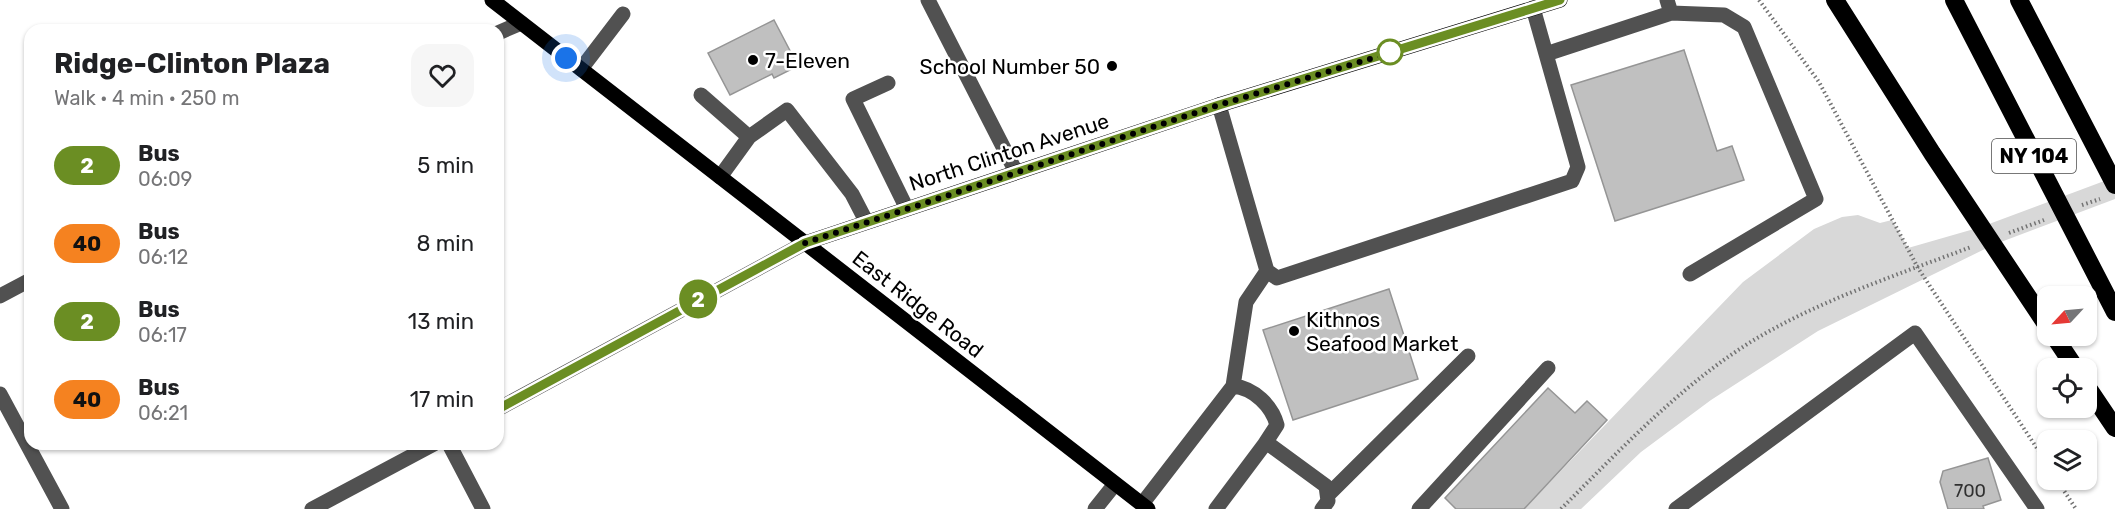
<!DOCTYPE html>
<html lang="en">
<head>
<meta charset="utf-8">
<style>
	body { margin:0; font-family:Rubik,sans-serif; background:#f6f6f6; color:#202124; height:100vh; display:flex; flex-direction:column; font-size:22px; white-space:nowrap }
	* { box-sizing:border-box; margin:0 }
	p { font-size:20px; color:#757577 }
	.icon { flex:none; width:33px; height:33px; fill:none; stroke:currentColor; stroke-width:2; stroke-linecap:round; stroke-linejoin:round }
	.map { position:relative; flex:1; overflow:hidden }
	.details { position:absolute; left:24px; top:24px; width:480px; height:426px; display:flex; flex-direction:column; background:#fff; border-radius:18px; box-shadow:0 2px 4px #0004 }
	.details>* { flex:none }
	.badge { padding:0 12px; border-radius:20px; font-size:21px; line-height:39px }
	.needle { width:39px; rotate:244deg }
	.buttons { position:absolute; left:2037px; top:286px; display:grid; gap:12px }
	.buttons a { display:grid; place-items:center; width:60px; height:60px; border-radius:12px; background:#fff; box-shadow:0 2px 4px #0004; font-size:30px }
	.you { position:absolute; width:30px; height:30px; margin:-15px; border:4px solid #fff; border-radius:50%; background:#1a73e8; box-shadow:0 0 0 9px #1a73e833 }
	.map>.badge { position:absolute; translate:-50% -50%; box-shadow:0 0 0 3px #fff }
	.round { display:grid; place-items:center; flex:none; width:63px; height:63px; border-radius:18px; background:#f6f6f6 }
	.overview { display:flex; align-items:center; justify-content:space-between; height:102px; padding:0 30px }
	h1 { font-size:28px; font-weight:700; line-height:45px }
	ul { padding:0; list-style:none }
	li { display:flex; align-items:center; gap:18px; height:78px; padding:0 30px }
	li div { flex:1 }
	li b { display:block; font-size:22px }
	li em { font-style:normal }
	li .badge { min-width:66px; font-weight:700; text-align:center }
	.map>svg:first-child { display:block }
	.green { fill:#d8d8d8 }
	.building { fill:#c0c0c0; stroke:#959595; stroke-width:1.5 }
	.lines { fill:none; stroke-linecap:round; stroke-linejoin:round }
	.path { stroke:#737373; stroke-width:4; stroke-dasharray:1.5 3; stroke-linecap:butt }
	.minor { stroke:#515151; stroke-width:15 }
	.major { stroke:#000; stroke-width:15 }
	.highway { stroke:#000; stroke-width:18 }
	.line-casing { stroke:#fff; stroke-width:14 }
	.line { stroke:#6b8e23; stroke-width:9 }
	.walk { stroke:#000; stroke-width:6; stroke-dasharray:0 10.8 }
	.stop-dot { fill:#fff; stroke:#6b8e23; stroke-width:3 }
	.poi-dot { fill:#000; stroke:#fff; stroke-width:2 }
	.labels { text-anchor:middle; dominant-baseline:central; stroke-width:5; stroke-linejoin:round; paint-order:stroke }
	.number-label { font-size:18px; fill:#303030 }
	.shield { fill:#fff; stroke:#4c4c4c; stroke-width:1.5 }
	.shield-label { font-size:20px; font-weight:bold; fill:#000 }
	.poi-label { font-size:21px; fill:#000; stroke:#fff; text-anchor:start }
	.street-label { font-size:21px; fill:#000; stroke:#fff }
</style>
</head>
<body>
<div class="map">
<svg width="2115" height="509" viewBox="0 0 2115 509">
	<rect width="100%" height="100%" fill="#fff"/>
	<path class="green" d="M2115,177V199L1993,245L1818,331L1711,400L1641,452L1581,509H1524L1743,282L1814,229L1842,217L1858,215L1880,223L1892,220L1908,248L1981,227Z"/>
	<path class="building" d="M774,20L798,66L774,78L772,74L730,95L708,53Z
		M1684,50L1717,151L1732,146L1744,180L1615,221L1571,85Z
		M1389,289L1418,379L1293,420L1263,330Z
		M1548,388L1575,413L1587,401L1607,420L1524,509H1456L1445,498Z
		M1988,458L2001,500L1983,506L1984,509H1948L1940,482L1943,471Z"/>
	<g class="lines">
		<path class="path" d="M1759,0L1819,82L1918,268L2048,465
			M2082,205L2100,199
			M2009,233L2044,220
			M2057,480L2076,509
			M1561,509C1620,450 1678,388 1749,343C1817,301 1897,275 1971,247"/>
		<path class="minor" d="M928,0L1016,172
			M1671,13L1724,15L1744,27L1816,199L1690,274
			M498,33L521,23
			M1546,54L1671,13L1667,0
			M581,69L623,14
			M888,83L853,99L906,207
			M701,95L749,137
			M1219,105L1267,271L1277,278L1572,181L1578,167L1533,8
			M720,177L749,137L787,110L852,194L866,221
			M0,296L30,280
			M1233,386L1246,302L1267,271
			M0,394L62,509
			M498,409L805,243
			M449,444L483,509
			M1329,494L1468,356
			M1142,504L1233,386C1254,388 1272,406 1277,425L1264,445
			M312,509L434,444
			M1095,509L1115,484
			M1216,509L1264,445H1270L1326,486L1328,501L1322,509
			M1419,509L1548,368
			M1676,509L1915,333L2037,509"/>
		<path class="major" d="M492,0L1148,509
			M805,243L1219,105L1560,0"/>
		<path class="highway" d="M1835,0L1932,153L2048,327
			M1954,0L2115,312
			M2019,0L2115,185
			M2054,336L2076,369
			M2086,385L2115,428"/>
	</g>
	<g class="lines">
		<defs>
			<path id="line" d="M498,409L805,243L1219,105L1560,0"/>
		</defs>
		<use href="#line" class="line-casing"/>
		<use href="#line" class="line"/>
		<path class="walk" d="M566,58L805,243L1219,105L1399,50L1390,52"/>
	</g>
	<circle class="stop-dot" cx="1390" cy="52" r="12"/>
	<g class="poi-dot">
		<circle cx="753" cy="60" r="6"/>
		<circle cx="1112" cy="66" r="6"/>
		<circle cx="1294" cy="331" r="6"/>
	</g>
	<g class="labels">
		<g class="number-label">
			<text x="1970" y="491">700</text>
		</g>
		<rect class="shield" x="1992" y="139" width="84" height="34" rx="4.5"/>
		<g class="shield-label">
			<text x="2034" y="156">NY 104</text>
		</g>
		<g class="poi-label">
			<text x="765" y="60">7-Eleven</text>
			<text x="1100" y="66" text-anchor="end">School Number 50</text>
			<text x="1306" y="319">Kithnos<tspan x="1306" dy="24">Seafood Market</tspan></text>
		</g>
		<g class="street-label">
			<text transform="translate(1009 152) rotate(-18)">North Clinton Avenue</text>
			<text transform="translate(918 304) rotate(38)">East Ridge Road</text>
		</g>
	</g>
</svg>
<div class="buttons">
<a><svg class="needle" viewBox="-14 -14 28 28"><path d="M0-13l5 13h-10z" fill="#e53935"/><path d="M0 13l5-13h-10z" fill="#757577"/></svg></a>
<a><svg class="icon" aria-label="locate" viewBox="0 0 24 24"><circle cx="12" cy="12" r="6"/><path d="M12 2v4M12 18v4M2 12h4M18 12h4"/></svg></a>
<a><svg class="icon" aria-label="layers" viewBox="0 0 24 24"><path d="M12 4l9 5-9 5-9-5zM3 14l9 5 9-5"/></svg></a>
</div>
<div class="you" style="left:566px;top:58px"></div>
<b class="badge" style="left:698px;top:299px;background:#6b8e23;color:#fff">2</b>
<section class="details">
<div class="overview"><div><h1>Ridge-Clinton Plaza</h1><p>Walk · 4 min · 250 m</p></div><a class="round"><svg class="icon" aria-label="heart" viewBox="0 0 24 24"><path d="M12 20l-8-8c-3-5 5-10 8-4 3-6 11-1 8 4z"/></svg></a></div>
<ul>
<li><span class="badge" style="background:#6b8e23;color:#fff">2</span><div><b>Bus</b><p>06:09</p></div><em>5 min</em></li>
<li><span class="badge" style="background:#f58220;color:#111">40</span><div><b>Bus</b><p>06:12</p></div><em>8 min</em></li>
<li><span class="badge" style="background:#6b8e23;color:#fff">2</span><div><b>Bus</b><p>06:17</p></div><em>13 min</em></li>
<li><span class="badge" style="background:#f58220;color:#111">40</span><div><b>Bus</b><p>06:21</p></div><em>17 min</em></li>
</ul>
</section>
</div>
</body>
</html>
